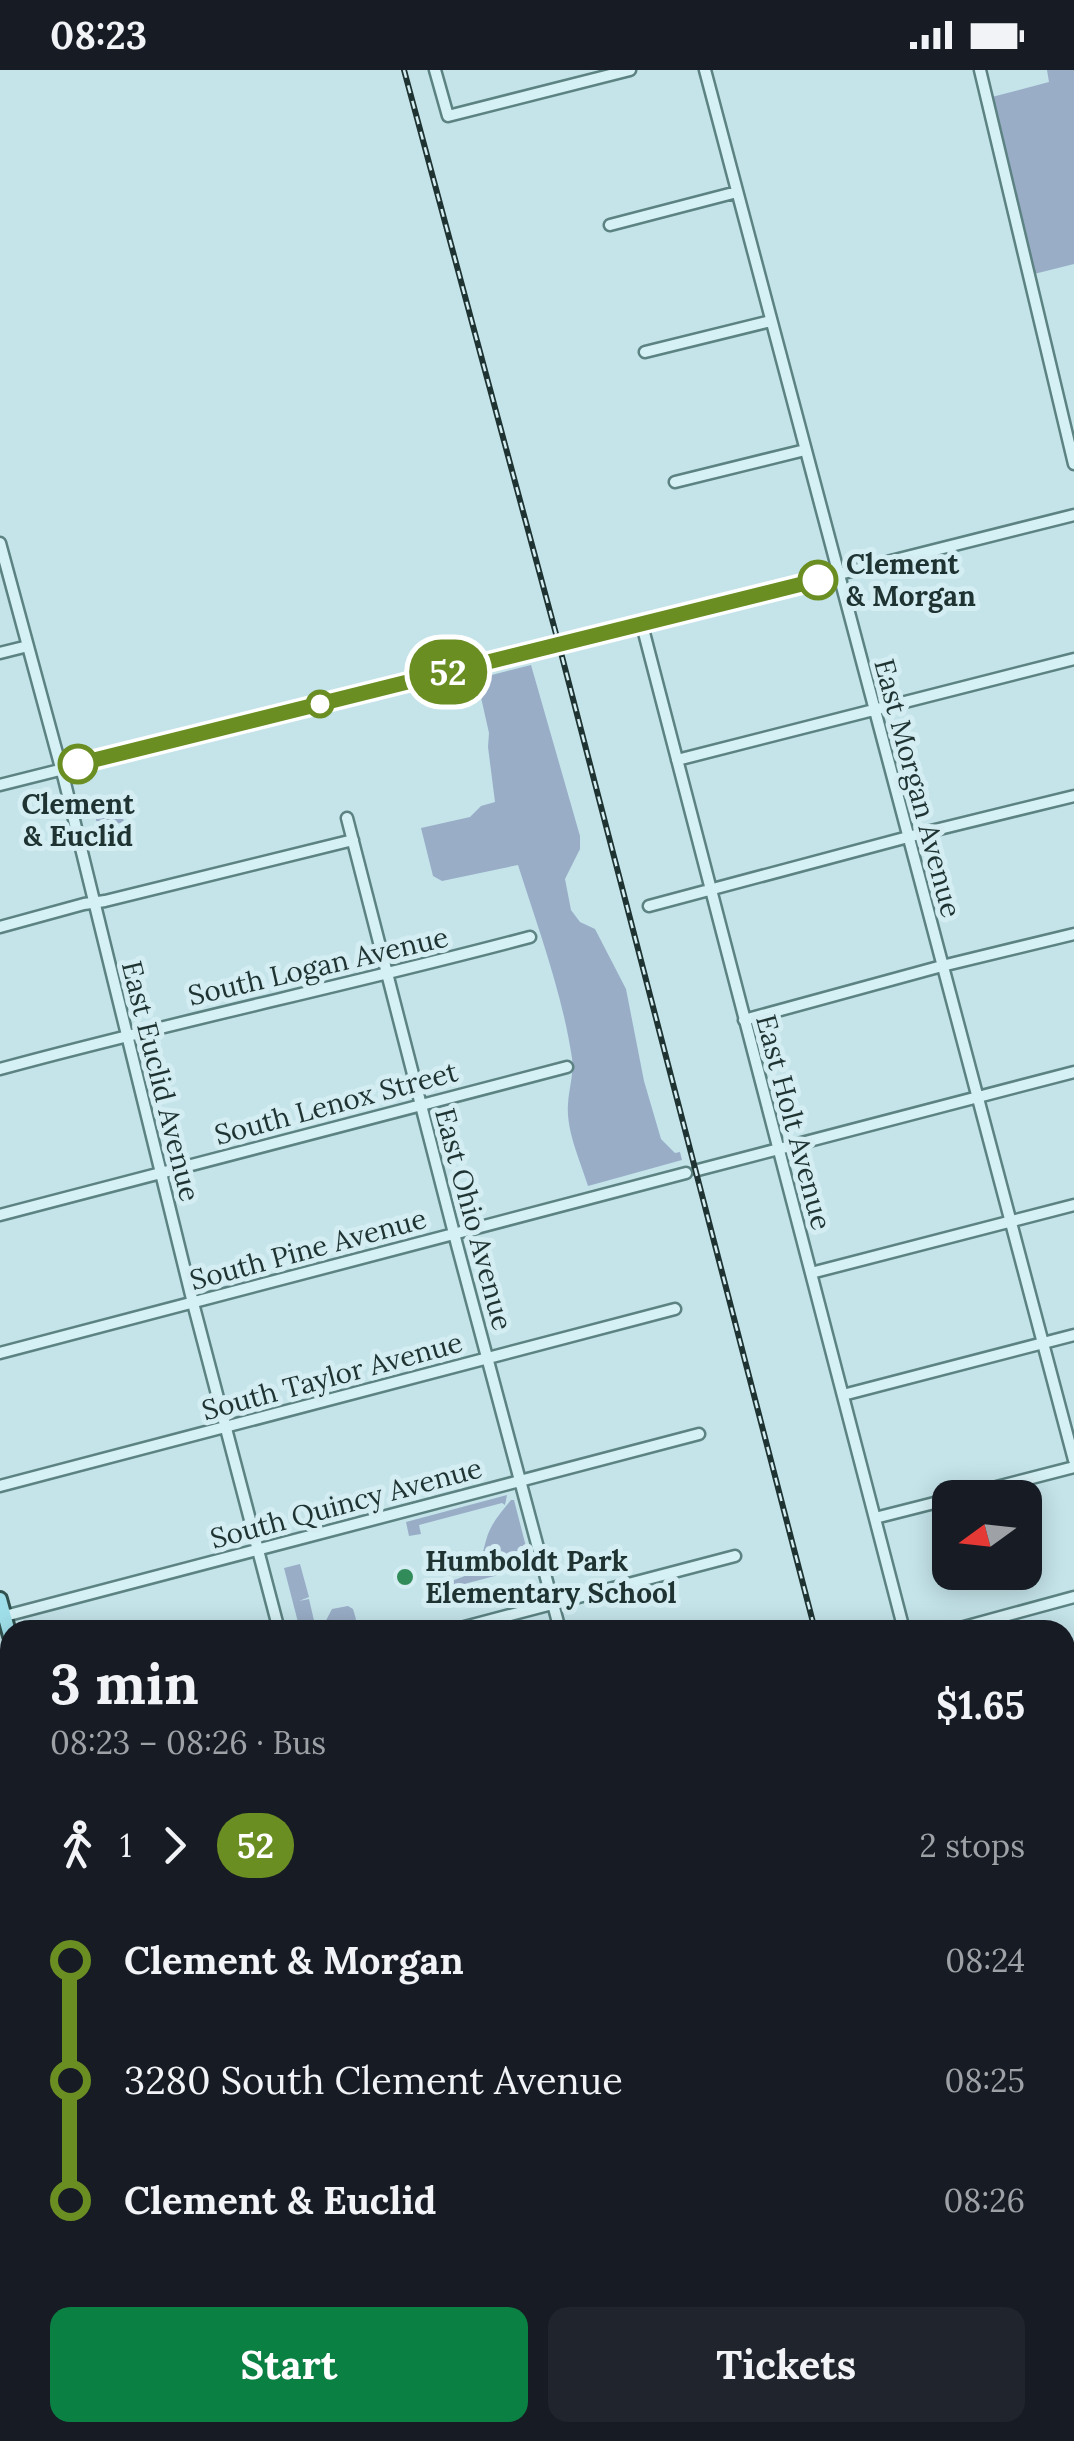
<!DOCTYPE html>
<html lang="en">
<head>
<meta charset="utf-8">
<style>
	body { margin:0; font-family:Lora,serif; background:#20242c; color:#f1f3f6; height:100vh; display:flex; flex-direction:column; font-size:38px; white-space:nowrap }
	* { box-sizing:border-box; margin:0 }
	p { font-size:32px; color:#9ea1a6 }
	.icon { flex:none; width:55px; height:55px; fill:none; stroke:currentColor; stroke-width:2; stroke-linecap:round; stroke-linejoin:round }
	.map { position:relative; flex:1; overflow:hidden }
	.details { position:absolute; left:0px; top:1550px; width:1075px; height:822px; display:flex; flex-direction:column; background:#171b24; border-radius:30px 30px 0 0; box-shadow:0 5px 25px #0003 }
	.details>* { flex:none }
	.badge { padding:0 20px; border-radius:32px; font-size:35px; line-height:65px }
	.needle { width:65px; rotate:255deg }
	.tools { position:absolute; left:932px; top:1410px; display:grid; gap:20px }
	.tools a { display:grid; place-items:center; width:110px; height:110px; border-radius:20px; background:#171b24; box-shadow:0 5px 25px #0003; font-size:50px }
	.map>.badge { position:absolute; translate:-50% -50%; box-shadow:0 0 0 5px #fff }
	.legs { display:flex; align-items:center; gap:15px; height:110px; padding:0 50px; font-size:32px }
	.legs p { margin-inline-start:auto }
	.summary { display:flex; align-items:center; justify-content:space-between; height:170px; padding:0 50px }
	h1 { font-size:55px; font-weight:800; line-height:75px }
	.button { display:flex; gap:20px; margin-top:auto; padding:20px 50px }
	.button a { flex:1; height:115px; border-radius:20px; background:#0b8043; color:#fff; font-size:40px; font-weight:800; line-height:115px; text-align:center }
	.button a+a { background:#20242c; color:#f1f3f6 }
	ul { padding:0 50px; list-style:none }
	li { display:flex; align-items:center; gap:35px; height:120px; font-size:38px }
	li i { display:grid; place-items:center; width:15px; height:100%; margin:0 12px; background:currentColor }
	li i::after { content:''; width:25px; height:25px; margin:-12px; border:8px solid; border-radius:50%; background:#171b24 }
	li p { margin-inline-start:auto }
	li:first-child i { background:linear-gradient(#0000 50%,currentColor 0) }
	li:last-child i { background:linear-gradient(currentColor 50%,#0000 0) }
	.status { display:flex; justify-content:space-between; align-items:center; height:70px; padding:0 50px; background:#171b24; direction:ltr }
	.status svg { height:28px; fill:currentColor }
	.map>svg:first-child { display:block }
	.green { fill:#99adc7 }
	.lines { fill:none; stroke-linecap:round; stroke-linejoin:round }
	.minor-casing { stroke:#5c8282; stroke-width:15 }
	.major-casing { stroke:#30514e; stroke-width:18 }
	.minor { stroke:#d6f1f5; stroke-width:10 }
	.major { stroke:#9fdfea; stroke-width:12 }
	.rail-casing { stroke:#1f3432; stroke-width:6 }
	.rail { stroke:#d3edf2; stroke-width:2.5; stroke-dasharray:8; stroke-linecap:butt }
	.line-1-casing { stroke:#fff; stroke-width:22 }
	.line-1 { stroke:#6b8e23; stroke-width:15 }
	.stop-1-dot { fill:#fff; stroke:#6b8e23; stroke-width:5 }
	.poi-dot { fill:#328c5a; stroke:#d3edf2; stroke-width:4 }
	.labels { text-anchor:middle; dominant-baseline:central; stroke-width:10; stroke-linejoin:round; paint-order:stroke }
	.stop-label { font-size:28px; font-weight:bold; fill:#1f3432; stroke:#d3edf2; text-anchor:start }
	.street-label { font-size:28px; fill:#1f3432; stroke:#d3edf2 }
	.poi-label { font-size:28px; font-weight:bold; fill:#1f3432; stroke:#d3edf2; text-anchor:start }
</style>
</head>
<body>
<div class="status"><b>08:23</b><svg viewBox="0 0 49 12"><path d="M0 12V9h3v3zM5 12V6h3v6zM10 12V3h3v9zM15 12V0h3v12zM26 1h20v11H26zM47 4h2v5h-2z"/></svg></div>
<div class="map">
<svg width="1074" height="2371" viewBox="0 0 1074 2371">
	<rect width="100%" height="100%" fill="#c4e4ea"/>
	<path class="green" d="M1047,0H1074V194L1034,204L992,27L1049,12Z
		M531,595L580,766V779L565,809L571,840L580,852L595,859L626,919L644,1011L661,1069L675,1083L680,1082L682,1090L588,1116C580,1090 566,1061 568,1034C569,1018 574,1004 572,988C562,922 538,858 518,795L442,811L433,806L421,758L470,747L481,736L495,732L488,677L489,663L480,623L484,607Z
		M118,729L124,752L98,759L93,735Z
		M507,1425L505,1435L502,1433L419,1455L421,1464L409,1466L406,1452Z
		M511,1430H514L533,1504L528,1505L525,1498L449,1518L451,1511C486,1500 478,1494 488,1464C493,1451 503,1440 511,1430Z
		M300,1494L309,1527L299,1531L309,1529L316,1559L300,1560L284,1498Z
		M348,1536L353,1539L356,1549L351,1558L317,1560L322,1558L332,1539Z
		M0,1580L10,1617V1834L0,1837Z"/>
	<g class="lines">
		<defs>
			<path id="minor" d="M435,0L448,46L630,0
				M705,0L1074,1390
				M980,0L1074,394
				M610,155L737,122
				M645,282L771,251
				M675,412L805,380
				M0,473L64,709L193,1233L279,1560
				M642,555L904,1560
				M0,583L28,576
				M677,690L1074,589
				M0,715L1074,445
				M347,748L457,1175L560,1560
				M649,836L923,763L1074,726
				M0,857L84,834L105,831L353,770
				M744,950L942,896L1074,864
				M0,999C176,951 354,914 530,867
				M698,1100L1074,1002
				M0,1145L567,997
				M811,1203L1074,1135
				M0,1283L686,1103
				M843,1325L1074,1265
				M0,1416L675,1239
				M954,1428L1074,1397
				M875,1448L950,1429
				M5,1546L699,1364
				M453,1560L735,1486
				M953,1560L1074,1527
				M1065,1694L1074,1692
				M0,1846L10,1844
				M1065,1878L1074,1879
				M0,1981L10,1992
				M1065,2006L1074,2003
				M1065,2135L1074,2160
				M1065,2172L1074,2207
				M0,2267L10,2275"/>
			<path id="major" d="M0,1529L10,1566
				M1065,2125L1074,2123
				M1065,2144L1074,2142
				M250,2362L262,2371
				M274,2362L286,2371
				M76,2371L110,2362
				M147,2371L181,2362"/>
		</defs>
		<use href="#minor" class="minor-casing"/>
		<use href="#major" class="major-casing"/>
		<use href="#minor" class="minor"/>
		<use href="#major" class="major"/>
		<defs>
			<path id="rail" d="M404,0L559,575L815,1560
				M726,2371L730,2362"/>
		</defs>
		<use href="#rail" class="rail-casing"/>
		<use href="#rail" class="rail"/>
	</g>
	<g class="lines">
		<defs>
			<path id="line-1" d="M78,694L818,510"/>
		</defs>
		<use href="#line-1" class="line-1-casing"/>
		<use href="#line-1" class="line-1"/>
	</g>
	<g class="stop-1-dot">
		<circle cx="818" cy="510" r="18"/>
		<circle cx="320" cy="634" r="12"/>
		<circle cx="78" cy="694" r="18"/>
	</g>
	<circle class="poi-dot" cx="405" cy="1507" r="10"/>
	<g class="labels">
		<g class="stop-label">
			<text x="846" y="494">Clement<tspan x="846" dy="32">&amp; Morgan</tspan></text>
			<text x="78" y="734" text-anchor="middle">Clement<tspan x="78" dy="32">&amp; Euclid</tspan></text>
		</g>
		<g class="street-label">
			<text transform="translate(918 718) rotate(75)">East Morgan Avenue</text>
			<text transform="translate(318 896) rotate(-13)">South Logan Avenue</text>
			<text transform="translate(161 1011) rotate(76)">East Euclid Avenue</text>
			<text transform="translate(336 1033) rotate(-15)">South Lenox Street</text>
			<text transform="translate(794 1052) rotate(75)">East Holt Avenue</text>
			<text transform="translate(474 1149) rotate(75)">East Ohio Avenue</text>
			<text transform="translate(308 1179) rotate(-15)">South Pine Avenue</text>
			<text transform="translate(332 1306) rotate(-15)">South Taylor Avenue</text>
			<text transform="translate(346 1433) rotate(-15)">South Quincy Avenue</text>
		</g>
		<g class="poi-label">
			<text x="425" y="1491">Humboldt Park<tspan x="425" dy="32">Elementary School</tspan></text>
		</g>
	</g>
</svg>
<div class="tools">
<a><svg class="needle" viewBox="-14 -14 28 28"><path d="M0-13l5 13h-10z" fill="#e53935"/><path d="M0 13l5-13h-10z" fill="#9ea1a6"/></svg></a>
</div>
<b class="badge" style="left:448px;top:602px;background:#6b8e23;color:#fff">52</b>
<section class="details">
<div class="summary"><div><h1>3 min</h1><p>08:23 – 08:26 · Bus</p></div><b>$1.65</b></div>
<div class="legs"><svg class="icon" aria-label="walk" viewBox="0 0 24 24"><circle cx="13" cy="4" r="2"/><path d="M13 8l-2 6 4 7M11 14l-3 7M7 12l3-4h3l4 4"/></svg>1<svg class="icon" aria-label="forward" viewBox="0 0 24 24"><path d="M9 5l7 7-7 7"/></svg><b class="badge" style="background:#6b8e23;color:#fff">52</b><p>2 stops</p></div>
<ul>
<li><i style="color:#6b8e23"></i><b>Clement &amp; Morgan</b><p>08:24</p></li>
<li><i style="color:#6b8e23"></i><span>3280 South Clement Avenue</span><p>08:25</p></li>
<li><i style="color:#6b8e23"></i><b>Clement &amp; Euclid</b><p>08:26</p></li>
</ul>
<div class="button"><a>Start</a><a>Tickets</a></div>
</section>
</div>
</body>
</html>
